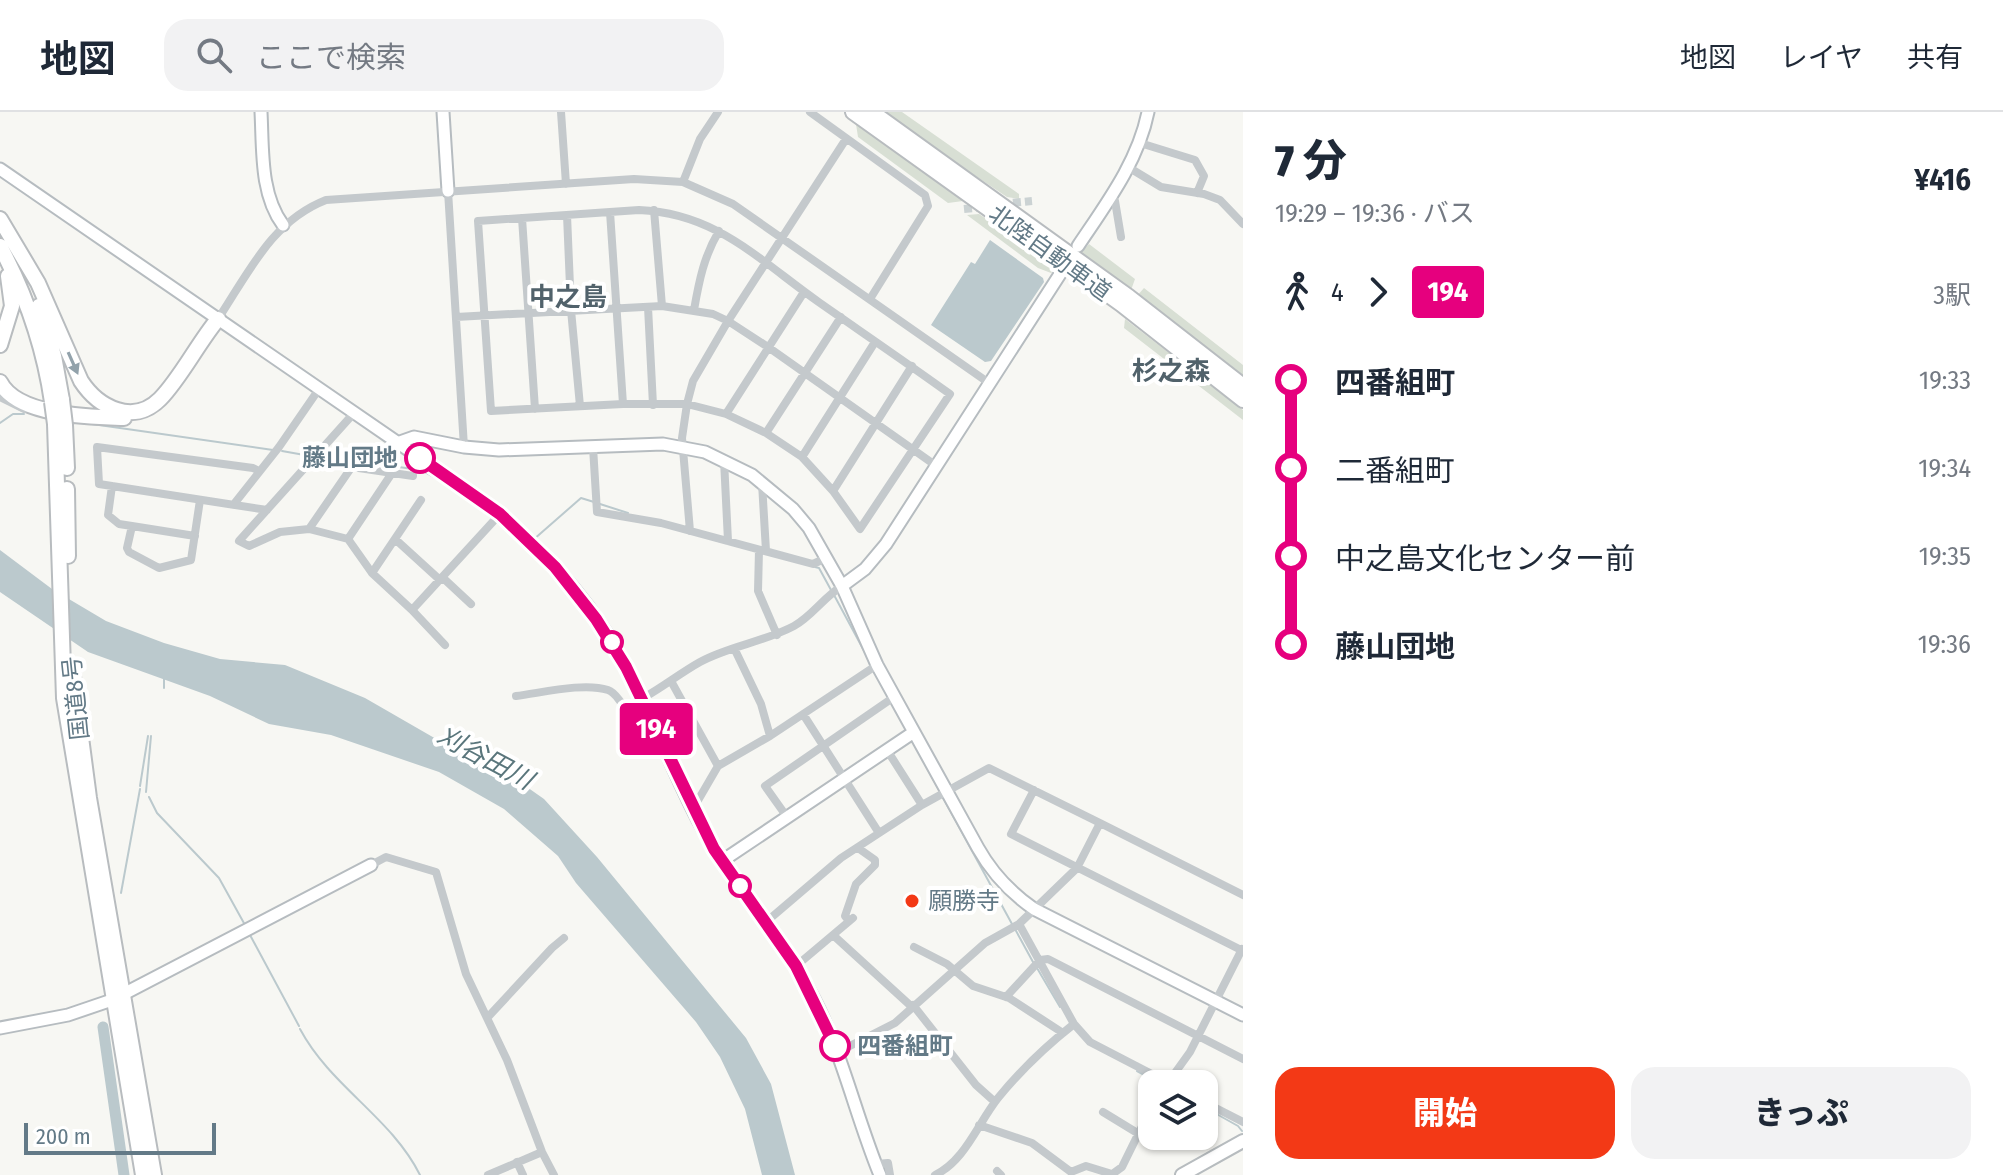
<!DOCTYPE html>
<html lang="ja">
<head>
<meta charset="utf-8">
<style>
	body { margin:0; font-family:"Fira Sans Condensed","Noto Sans JP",sans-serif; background:#f2f2f3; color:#1f2937; height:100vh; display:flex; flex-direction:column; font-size:30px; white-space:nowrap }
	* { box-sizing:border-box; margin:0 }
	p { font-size:26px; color:#747a83 }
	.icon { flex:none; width:44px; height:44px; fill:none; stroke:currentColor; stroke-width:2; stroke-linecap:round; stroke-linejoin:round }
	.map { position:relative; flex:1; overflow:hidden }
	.side { display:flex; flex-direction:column; background:#fff; width:760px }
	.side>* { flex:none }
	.badge { padding:0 16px; border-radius:6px; font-size:28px; line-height:52px }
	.buttons { position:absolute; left:1138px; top:958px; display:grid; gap:16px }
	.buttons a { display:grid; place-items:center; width:80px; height:80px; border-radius:16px; background:#fff; box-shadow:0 2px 6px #0004; font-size:40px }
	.scale { position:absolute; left:24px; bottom:20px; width:192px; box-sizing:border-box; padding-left:8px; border:4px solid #637a87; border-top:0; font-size:22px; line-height:28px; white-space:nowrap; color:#637a87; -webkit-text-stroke:6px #fff; paint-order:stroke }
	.map>.badge { position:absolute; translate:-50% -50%; box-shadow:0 0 0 4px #fff }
	.legs { display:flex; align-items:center; gap:12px; height:88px; padding:0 32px; font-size:26px }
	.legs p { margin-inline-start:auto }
	.head { display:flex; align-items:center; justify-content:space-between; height:136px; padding:0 32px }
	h1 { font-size:44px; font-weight:800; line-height:60px }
	.button { display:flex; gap:16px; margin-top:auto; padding:16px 32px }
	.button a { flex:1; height:92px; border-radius:24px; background:#f33916; color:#fff; font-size:32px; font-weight:800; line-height:92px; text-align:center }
	.button a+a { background:#f2f2f3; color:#1f2937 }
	ul { padding:0 32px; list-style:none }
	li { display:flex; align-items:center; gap:28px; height:88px; font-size:30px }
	li i { display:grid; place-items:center; width:12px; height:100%; margin:0 10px; background:currentColor }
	li i::after { content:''; width:20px; height:20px; margin:-10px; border:6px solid; border-radius:50%; background:#fff }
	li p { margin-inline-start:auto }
	li:first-child i { background:linear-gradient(#0000 50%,currentColor 0) }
	li:last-child i { background:linear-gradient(currentColor 50%,#0000 0) }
	header { display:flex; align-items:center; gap:48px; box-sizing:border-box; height:112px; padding:0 40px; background:#fff; border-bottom:2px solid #e0e1e3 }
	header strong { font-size:38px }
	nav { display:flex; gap:44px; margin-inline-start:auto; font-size:28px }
	.search { width:560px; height:72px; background:#f2f2f3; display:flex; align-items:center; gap:20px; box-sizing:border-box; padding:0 28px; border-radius:24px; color:#747a83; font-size:30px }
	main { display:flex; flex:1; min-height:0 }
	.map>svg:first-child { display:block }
	.green { fill:#d8dfd4 }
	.water { fill:#bbc9cd }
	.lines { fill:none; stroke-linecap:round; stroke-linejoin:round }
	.stream { stroke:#bbc9cd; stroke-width:2 }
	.river { stroke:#bbc9cd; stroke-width:11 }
	.street-tunnel { stroke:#cbd2d3; stroke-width:8; stroke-dasharray:8 4; stroke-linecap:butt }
	.secondary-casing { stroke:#b6bcc0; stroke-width:15 }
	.primary-casing { stroke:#b7bcbf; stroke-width:16 }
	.highway-casing { stroke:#b8bcbf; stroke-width:18 }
	.street { stroke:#c4c9cc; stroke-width:8 }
	.secondary { stroke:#fff; stroke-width:11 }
	.primary { stroke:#fff; stroke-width:12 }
	.highway { stroke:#fff; stroke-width:14 }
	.highway-bridge-casing { stroke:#b8bcbf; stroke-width:18; stroke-linecap:butt }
	.highway-bridge { stroke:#fff; stroke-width:14 }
	.oneway { fill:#92a2ab }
	.line-1-casing { stroke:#fff; stroke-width:18 }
	.line-1 { stroke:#e6007e; stroke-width:12 }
	.stop-1-dot { fill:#fff; stroke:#e6007e; stroke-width:4 }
	.poi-dot { fill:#f33916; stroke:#fff; stroke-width:3 }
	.labels { text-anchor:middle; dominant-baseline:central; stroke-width:8; stroke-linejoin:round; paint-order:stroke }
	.street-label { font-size:24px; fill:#637a87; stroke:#fff }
	.stop-label { font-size:24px; font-weight:bold; fill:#637a87; stroke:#fff; text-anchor:end }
	.poi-label { font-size:24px; fill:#637a87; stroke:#fff; text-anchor:start }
	.neighbourhood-label { font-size:26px; font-weight:bold; fill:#51626b; stroke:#fff }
	.water-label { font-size:26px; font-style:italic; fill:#5a767c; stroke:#fff }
</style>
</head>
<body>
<header>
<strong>地図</strong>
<div class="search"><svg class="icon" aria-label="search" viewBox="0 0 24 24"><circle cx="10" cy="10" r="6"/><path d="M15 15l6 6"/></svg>ここで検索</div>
<nav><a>地図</a><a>レイヤ</a><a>共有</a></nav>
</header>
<main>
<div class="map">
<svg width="1243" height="1063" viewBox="0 0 1243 1063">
	<rect width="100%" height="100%" fill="#f7f7f3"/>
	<path class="green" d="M880,0H902L1019,82V87L1007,85Z
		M856,12L963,89L948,91L858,25Z
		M979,102L1059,156L1051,161L1038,156L967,103Z
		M1089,132L1135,167L1130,181L1079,143Z
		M1144,176L1243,253V269L1136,185Z
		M1125,207L1243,298V308L1124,216Z"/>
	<path class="water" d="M990,128L1043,166L1044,170L991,249L985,250L931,213L971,150L975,152Z
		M0,438L52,477L106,509L164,531L220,547L285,553L365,586L457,639L497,654L544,687L597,745L746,926L771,972L795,1063H762L745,997L720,945L696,910L576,771L558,744L504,697L439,660L331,623L269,612L210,584L88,540L0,480Z"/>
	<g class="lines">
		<path class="stream" d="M0,311L13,302H24
			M92,312L273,338
			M282,339L310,344
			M323,345L421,358L448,373L491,405
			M600,392L628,401
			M496,409L526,434L528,432
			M533,428L581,386L594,390
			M815,455L819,456L831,478
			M834,483L869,548
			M164,576V566
			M912,628L939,678
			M140,674L148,624
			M146,680L151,624
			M942,684L1012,812
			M149,685L157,701L219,766L245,813
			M121,781L140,677
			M1015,817L1033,850
			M250,823L299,914
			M1037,856L1060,895
			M300,917C331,975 391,1005 420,1063
			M1137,959L1161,972
			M1204,995L1238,1014L1242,1019"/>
		<path class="river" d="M103,915L124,1063"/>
		<path class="street-tunnel" d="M1001,92L1032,89
			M964,97L983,95"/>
		<defs>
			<path id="secondary" d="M261,0C263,38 260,82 283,113
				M443,0L448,79
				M0,57L484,390C541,434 592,490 626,554C652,605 672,658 698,708C732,771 781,823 814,887C843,943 856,1005 880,1063
				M1078,134C1106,92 1138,50 1148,0
				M397,331L414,325L464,335L499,338L663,332L705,340L752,363L793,397L809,416L842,474L877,553L978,736C992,761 1011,781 1034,797L1243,903
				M842,474L865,457L886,432L1062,159
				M722,749L914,620
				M0,916L68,903L112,888L371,753"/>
			<path id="primary" d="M1182,1063L1243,1029"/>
			<path id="highway" d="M853,0L1121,192L1243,288
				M872,0L1129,185L1243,274
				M0,107L38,171L81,269C98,295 133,314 160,287C180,267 198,231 218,207
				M0,134C26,183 44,235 52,290
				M39,194L54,244L62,288
				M0,233L12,194L8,164
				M0,270C17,304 90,305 124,306
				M55,312L64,586L143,1063
				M65,313L67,356
				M67,377L68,444
				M72,557L89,686L154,1063"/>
		</defs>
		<use href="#secondary" class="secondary-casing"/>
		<use href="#primary" class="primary-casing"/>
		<use href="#highway" class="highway-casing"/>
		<path class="street" d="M561,0L566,72
			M810,0L925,83L928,94L870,187
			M1140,31L1195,48L1204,64L1197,81
			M1128,55L1161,75L1204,82L1220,88L1243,112
			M683,70L700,27L718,0
			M448,79L464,335
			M1111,84L1115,89L1121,125
			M639,98C717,101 760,149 820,191C863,221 907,251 950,282L860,417L833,379L802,345L766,321L726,302L687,292H623L491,299L478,109Z
			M654,98L662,194
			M610,100L623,292
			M567,103L571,198L580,294
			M522,106L535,297
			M648,195L653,293
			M694,198C699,169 704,144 719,119
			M456,205L662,194L713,202L728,209L768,235L935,353
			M218,207C249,160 272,109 326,88L634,67L683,70L733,92L989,271
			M0,285L24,297
			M726,302L804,180
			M766,321L841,205
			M593,335L597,400L661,411L813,452L826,446
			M802,345L875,230
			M724,348L728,429
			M311,349L413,364
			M351,356L309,417L280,420L249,434L239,429L354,301
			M259,359L253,356L97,335L99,372L267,398
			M762,371L766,439
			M112,374L108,403L119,412L132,414L127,436L129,440L159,456L191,448L200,388
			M833,379L912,254
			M421,388L372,461L412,498L500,402
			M234,392L279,335L319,277
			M132,414L195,424
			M309,417L348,427L372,461
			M690,419L682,326L687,292L693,269L728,209L846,27
			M348,427L392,361
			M395,427L440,468
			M759,438L758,479L777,523
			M442,465L471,492
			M412,498L445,533
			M735,538L761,592L770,624
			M671,569L718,654
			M516,584C541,581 584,570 608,578C617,581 619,591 626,595C653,583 675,564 700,550C729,534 764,530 794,514C812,504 824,485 842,474
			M803,602L879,721
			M887,638L922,693
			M1034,678L1011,722L1243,839
			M693,697L718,654L770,624L877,553
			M787,705L765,674L894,585
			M371,753L386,745L436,760L466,862L507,948L542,1040L554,1063
			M849,809L845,804L856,772L875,753V748L858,736
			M766,810L841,746L922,693L989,656L1100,711
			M1019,812L1074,912L1090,930L1171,972
			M833,823L912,895
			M914,835L947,852L973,874L1009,886L1063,921
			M796,854L853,806
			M1006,885L1040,848L1048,847L1243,947
			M913,893L976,973L995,990
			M488,905L552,836L564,826
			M838,940L895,911L985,831L1019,812L1077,756L1100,711L1243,783
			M1167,972L1190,940L1242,837
			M1204,990L1243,1010
			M1103,1000L1139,1022
			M979,1013L1032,1031L1071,1060L1086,1054L1112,1062
			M517,1050L523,1063
			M876,1052L888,1051L890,1063
			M997,1059L1001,1063
			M488,1063L542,1040
			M935,1063C965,1049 978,1011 998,986C1020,959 1046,934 1074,912
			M1111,1063L1122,1055L1152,994"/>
		<use href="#secondary" class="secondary"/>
		<use href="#primary" class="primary"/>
		<use href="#highway" class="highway"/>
		<defs>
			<path id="highway-bridge" d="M62,288L65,313
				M52,290L55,312"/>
		</defs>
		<use href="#highway-bridge" class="highway-bridge-casing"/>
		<use href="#highway-bridge" class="highway-bridge"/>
	</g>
	<defs><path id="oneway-solid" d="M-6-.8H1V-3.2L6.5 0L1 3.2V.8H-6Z" transform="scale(2)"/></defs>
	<use class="oneway" href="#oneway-solid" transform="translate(73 251) rotate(66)"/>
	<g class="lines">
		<defs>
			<path id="line-1" d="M420,346L500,402L555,455L596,507L626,555L714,737L796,854L835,934"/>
		</defs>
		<use href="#line-1" class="line-1-casing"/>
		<use href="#line-1" class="line-1"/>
	</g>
	<g class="stop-1-dot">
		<circle cx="420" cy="346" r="14"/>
		<circle cx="612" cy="530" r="10"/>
		<circle cx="740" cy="774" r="10"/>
		<circle cx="835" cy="934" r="14"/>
	</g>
	<circle class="poi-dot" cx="912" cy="789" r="8"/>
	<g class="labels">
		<g class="street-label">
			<text transform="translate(1050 141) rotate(36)">北陸自動車道</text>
			<text transform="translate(76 586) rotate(-96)">国道8号</text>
		</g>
		<g class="stop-label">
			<text x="398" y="346">藤山団地</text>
			<text x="857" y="934" text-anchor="start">四番組町</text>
		</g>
		<g class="poi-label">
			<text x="928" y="789">願勝寺</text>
		</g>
		<g class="neighbourhood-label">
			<text x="568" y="185">中之島</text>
			<text x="1171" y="259">杉之森</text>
		</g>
		<g class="water-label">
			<text transform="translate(485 646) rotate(28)">刈谷田川</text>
		</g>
	</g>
</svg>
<div class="buttons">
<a><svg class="icon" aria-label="layers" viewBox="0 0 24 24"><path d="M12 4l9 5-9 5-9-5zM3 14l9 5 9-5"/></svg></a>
</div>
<div class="scale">200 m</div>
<b class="badge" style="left:656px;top:617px;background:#e6007e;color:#fff">194</b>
</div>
<section class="side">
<div class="head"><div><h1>7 分</h1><p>19:29 – 19:36 · バス</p></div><b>¥416</b></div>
<div class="legs"><svg class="icon" aria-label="walk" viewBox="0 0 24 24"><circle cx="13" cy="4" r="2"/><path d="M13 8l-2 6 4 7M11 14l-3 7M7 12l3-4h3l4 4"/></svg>4<svg class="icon" aria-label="forward" viewBox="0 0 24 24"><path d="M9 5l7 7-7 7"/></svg><b class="badge" style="background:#e6007e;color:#fff">194</b><p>3駅</p></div>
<ul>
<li><i style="color:#e6007e"></i><b>四番組町</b><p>19:33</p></li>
<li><i style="color:#e6007e"></i><span>二番組町</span><p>19:34</p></li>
<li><i style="color:#e6007e"></i><span>中之島文化センター前</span><p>19:35</p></li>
<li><i style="color:#e6007e"></i><b>藤山団地</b><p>19:36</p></li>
</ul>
<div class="button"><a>開始</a><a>きっぷ</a></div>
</section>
</main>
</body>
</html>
